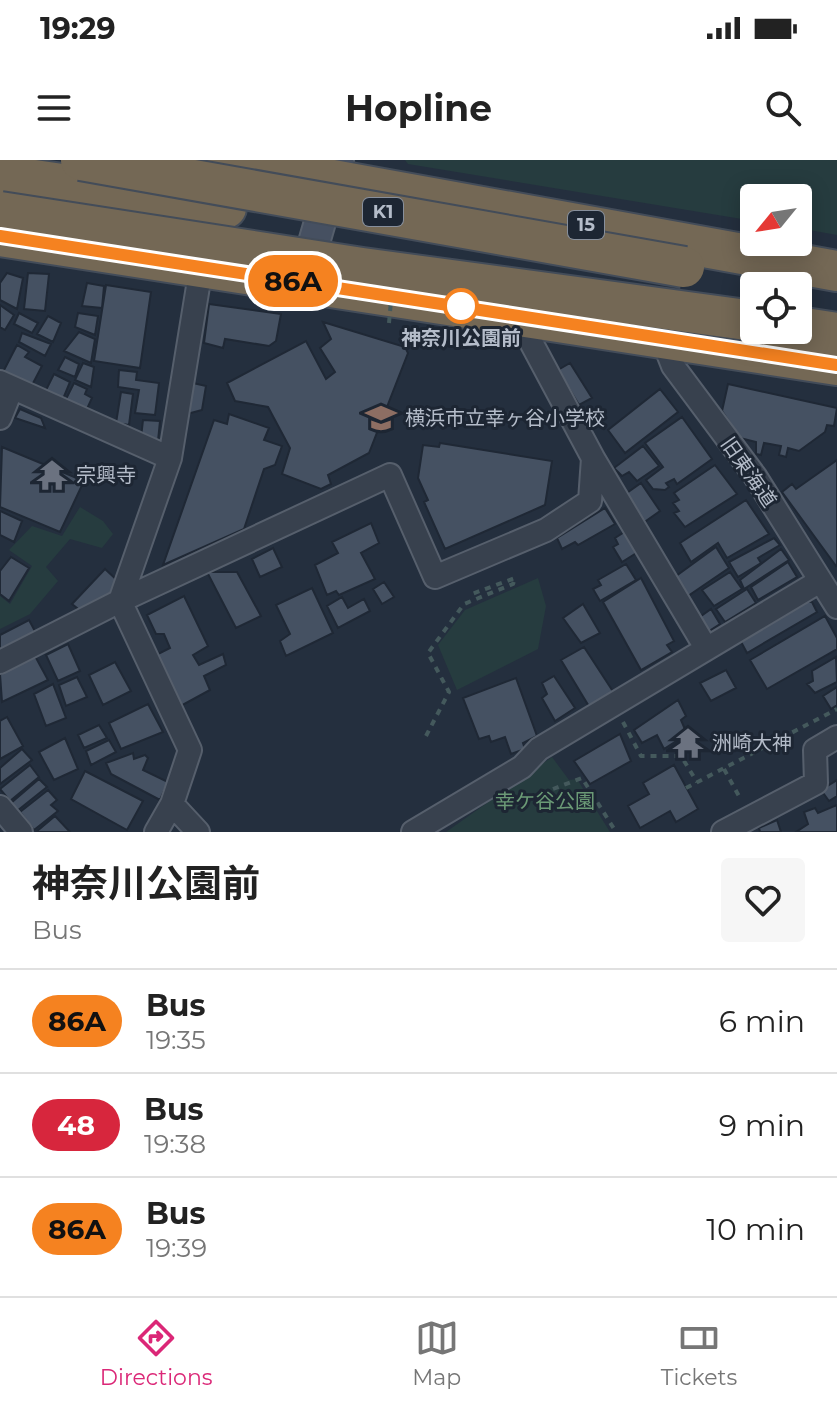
<!DOCTYPE html>
<html lang="en">
<head>
<meta charset="utf-8">
<style>
	body { margin:0; font-family:Montserrat,"Noto Sans JP",sans-serif; background:#f6f6f6; color:#222; height:100vh; display:flex; flex-direction:column; font-size:30px; white-space:nowrap }
	* { box-sizing:border-box; margin:0 }
	p { font-size:26px; color:#767676 }
	.icon { flex:none; width:44px; height:44px; fill:none; stroke:currentColor; stroke-width:2; stroke-linecap:round; stroke-linejoin:round }
	.map { position:relative; height:672px; overflow:hidden }
	.details { display:flex; flex-direction:column; background:#fff; flex:1 }
	.details>* { flex:none }
	.badge { padding:0 16px; border-radius:26px; font-size:28px; line-height:52px }
	.needle { width:52px; rotate:240deg }
	.tools { position:absolute; left:740px; top:24px; display:grid; gap:16px }
	.tools a { display:grid; place-items:center; width:72px; height:72px; border-radius:8px; background:#fff; box-shadow:0 4px 20px #0003; font-size:40px }
	.map>.badge { position:absolute; translate:-50% -50%; box-shadow:0 0 0 4px #fff }
	.round { display:grid; place-items:center; flex:none; width:84px; height:84px; border-radius:8px; background:#f6f6f6 }
	.head { display:flex; align-items:center; justify-content:space-between; height:136px; padding:0 32px }
	h1 { font-size:38px; font-weight:700; line-height:60px }
	ul { padding:0; list-style:none }
	li { display:flex; align-items:center; gap:24px; height:104px; padding:0 32px; border-top:2px solid #e0e0e0 }
	li div { flex:1 }
	li b { display:block; font-size:30px }
	li em { font-style:normal }
	li .badge { min-width:88px; font-weight:700; text-align:center }
	.status { display:flex; justify-content:space-between; align-items:center; height:56px; padding:0 40px; background:#fff; direction:ltr }
	.status svg { height:22px; fill:currentColor }
	header { display:flex; justify-content:space-between; align-items:center; height:104px; padding:0 32px; background:#fff; font-size:36px; font-weight:700 }
	.dock { display:flex; justify-content:space-around; align-items:center; height:112px; border-top:2px solid #e0e0e0; background:#fff; font-size:22px; color:#767676 }
	.dock a { display:grid; justify-items:center; gap:4px }
	.dock .on { color:#db2777 }
	.map>svg:first-child { display:block }
	.green { fill:#263c3f }
	.building { fill:#455162; stroke:#1f2835; stroke-width:2 }
	.lines { fill:none; stroke-linecap:round; stroke-linejoin:round }
	.street-casing { stroke:#565f6c; stroke-width:26 }
	.secondary-casing { stroke:#565f6c; stroke-width:34 }
	.highway-casing { stroke:#434c59; stroke-width:44 }
	.path { stroke:#44595c; stroke-width:4; stroke-dasharray:6 6; stroke-linecap:butt }
	.street { stroke:#38414e; stroke-width:22 }
	.secondary { stroke:#465061; stroke-width:30 }
	.highway { stroke:#746855; stroke-width:40 }
	.highway-bridge-casing { stroke:#434c59; stroke-width:44; stroke-linecap:butt }
	.path-bridge { stroke:#44595c; stroke-width:4; stroke-dasharray:6 6; stroke-linecap:butt }
	.highway-bridge { stroke:#746855; stroke-width:40 }
	.line-casing { stroke:#fff; stroke-width:18 }
	.line { stroke:#f58220; stroke-width:12 }
	.stop-dot { fill:#fff; stroke:#f58220; stroke-width:4 }
	.labels { text-anchor:middle; dominant-baseline:central; stroke-width:6; stroke-linejoin:round; paint-order:stroke }
	.shield { fill:#1d2633; stroke:#878f9c; stroke-width:2 }
	.shield-label { font-size:18px; font-weight:bold; fill:#b4bcc9 }
	.stop-label { font-size:20px; font-weight:bold; fill:#b4bcc9; stroke:#1d2633 }
	.poi-label { font-size:20px; fill:#b4bcc9; stroke:#1d2633; text-anchor:start }
	.street-label { font-size:20px; fill:#b4bcc9; stroke:#1d2633 }
	.park-label { font-size:20px; fill:#6b9a76; stroke:#1d2633 }
</style>
</head>
<body>
<div class="status"><b>19:29</b><svg viewBox="0 0 49 12"><path d="M0 12V9h3v3zM5 12V6h3v6zM10 12V3h3v9zM15 12V0h3v12zM26 1h20v11H26zM47 4h2v5h-2z"/></svg></div>
<header><svg class="icon" aria-label="menu" viewBox="0 0 24 24"><path d="M4 6h16M4 12h16M4 18h16"/></svg>Hopline<svg class="icon" aria-label="search" viewBox="0 0 24 24"><circle cx="10" cy="10" r="6"/><path d="M15 15l6 6"/></svg></header>
<div class="map">
<svg width="837" height="672" viewBox="0 0 837 672">
	<rect width="100%" height="100%" fill="#242f3e"/>
	<path class="green" d="M405,0H837V75L798,68V38H754V61L408,4Z
		M80,347L103,361L113,374L102,388L70,379L46,407L58,421L30,454L0,469V436L10,444L32,406L9,390L32,366L62,376Z
		M538,418L546,446L538,489L457,530L438,485L465,450Z
		M552,597L569,620L577,619L610,672H446Z"/>
	<path class="building" d="M7,113L23,118L17,149L0,140V123Z
		M28,113L49,114L45,151L24,149Z
		M87,123L104,126L102,148L82,146Z
		M106,125L151,132L140,208L94,201Z
		M209,144L281,154L276,181L269,186L225,179L223,188L204,183Z
		M0,145L14,155L5,170L0,167Z
		M19,153L38,163L32,173L14,164Z
		M78,153L98,156L95,175L75,167Z
		M48,156L61,163L53,182L37,174Z
		M323,162L405,187L408,193L369,293L328,315L331,324L321,329L282,314L290,288L268,247L235,241L227,223L306,181L326,219L335,212L320,188L331,179Z
		M79,172L95,179L91,203L64,191Z
		M22,173L51,184L45,196L19,182Z
		M17,185L29,192L25,197L42,206L31,227L3,212Z
		M65,197L79,204L75,217L58,210Z
		M83,203L94,207L91,227L75,220Z
		M570,203L592,238L579,245L558,210Z
		M119,210L137,212L136,220L159,223L155,255L135,253L139,230L118,227Z
		M54,214L70,222L63,239L45,232Z
		M74,223L87,229L85,234L92,238L86,251L65,241Z
		M193,223L206,226L202,250L187,254Z
		M728,224L837,248L834,266L827,265L825,272L799,291L788,288L786,297L779,295L781,286L764,283L761,295L756,294V282L740,278L722,251Z
		M660,229L678,252L625,293L608,270Z
		M121,232L133,234L129,265L116,263Z
		M20,249L41,258L45,268L15,258Z
		M229,254L269,268L264,280L282,286L275,305L264,309L244,369L163,405L214,260L227,264Z
		M682,257L712,299L677,324L674,319L666,323L669,327L665,330L653,329L646,320L663,307L645,283Z
		M143,260L160,261L158,281L141,278Z
		M440,283L552,301L545,345L445,389L424,342L428,340L418,318L423,285L439,287Z
		M643,286L659,306L637,321L629,312L622,316L614,308Z
		M2,287L84,321L60,372L0,347Z
		M837,300V405L836,406L782,332L792,324L796,329Z
		M715,305L737,334L685,367L674,353L679,351L673,343L679,340L674,333Z
		M641,323L660,351L643,363L624,335Z
		M746,340L769,374L727,398L718,383L691,402L680,383Z
		M605,348L615,364L578,385L575,382L562,389L557,378Z
		M0,351L22,361L14,382L0,375Z
		M371,363L379,383L361,393L375,419L339,435L336,431L327,435L315,405L338,393L332,382Z
		M626,371L638,392L622,402L613,387L618,384L615,378Z
		M774,378L780,385L758,398L761,403L738,417L729,402Z
		M716,387L729,408L685,438L672,419Z
		M273,388L282,407L260,417L252,399Z
		M781,389L789,400L744,429L740,420Z
		M11,397L29,408L9,441L0,434V411Z
		M788,402L797,417L758,440L751,427Z
		M626,404L636,420L600,441L593,429L601,425L598,420Z
		M105,409L119,422L112,435L82,452L72,444Z
		M207,412H237L261,456L236,468Z
		M730,412L742,429L714,446L702,430Z
		M641,418L674,481L667,485L672,492L641,510L603,442Z
		M384,422L394,437L382,444L373,429Z
		M312,428L333,473L286,496L280,481L290,474L276,445Z
		M747,429L756,443L725,462L716,449Z
		M184,436L208,486L193,495L199,505L223,494L226,505L204,516L210,530L177,548L156,495L170,488L164,474H156L147,455Z
		M342,437L348,448L364,439L370,451L338,468L327,446Z
		M802,441L812,442L817,452L747,493L739,478Z
		M583,444L600,473L581,483L563,458Z
		M711,449L720,464L706,473L697,459Z
		M825,456L837,478V489L767,529L750,500Z
		M29,460L37,475L0,494V475Z
		M68,484L80,511L58,521L46,495Z
		M584,487L614,533L590,548L561,500Z
		M35,496L48,520L2,542L0,514Z
		M836,497L837,522L815,533L807,524L813,521L812,511Z
		M115,502L131,531L103,545L89,515Z
		M726,510L736,528L711,541L700,523Z
		M554,516L575,548L555,561L542,538L547,534L542,523Z
		M77,517L87,537L66,546L59,525Z
		M516,518L537,576L523,583L525,589L511,594L505,577L491,582L489,576L479,579L463,538Z
		M53,524L66,558L46,566L34,534Z
		M837,527V545L831,549L823,536Z
		M678,540L686,556L681,560L687,574L664,589L657,575L642,583L634,570Z
		M148,544L163,572L121,589L109,563Z
		M7,557L23,586L0,599V561Z
		M99,565L107,578L84,588L78,575Z
		M620,574L631,601L590,624L574,601Z
		M65,578L78,609L54,620L39,592Z
		M109,580L116,592L91,605L86,591Z
		M22,589L32,600L0,624V608Z
		M133,593L134,599L145,595L148,598L143,610L168,622L160,640L111,614L106,603Z
		M30,605L39,617L10,641L0,629Z
		M674,605L698,649L676,662L670,651L640,668L628,646L649,634L643,623Z
		M85,611L143,641L127,670L71,639Z
		M39,619L47,627L17,651L11,643Z
		M837,620V636L829,641L821,630Z
		M48,630L57,640L51,645L58,651L34,670L20,652Z
		M837,645V672H796L808,664L804,652L815,648L818,653Z
		M55,656L70,672H36Z
		M777,660L781,672H760L759,668Z"/>
	<g class="lines">
		<defs>
			<path id="street" d="M521,155L532,184L593,298L706,488
				M662,178L673,206L755,316L837,447
				M0,222L170,298
				M0,258L12,228
				M0,502L120,441L390,315L435,417L546,370L590,341L593,298
				M172,644L198,672
				M0,647L21,672
				M156,672L172,644L190,590L120,441L170,298L201,108
				M413,672L522,607L539,589L820,421
				M723,672L816,623L815,590L837,577"/>
			<path id="secondary" d="M304,117L338,0"/>
			<path id="highway" d="M222,0L837,111
				M0,15L226,48
				M0,76L837,205
				M798,167L837,173"/>
		</defs>
		<use href="#street" class="street-casing"/>
		<use href="#secondary" class="secondary-casing"/>
		<use href="#highway" class="highway-casing"/>
		<path class="path" d="M623,562L641,596H681L697,622
			M426,576L449,532L428,493L464,444L513,424L515,418L469,435
			M724,609L740,638
			M686,628L837,549
			M553,629L582,618L616,672"/>
		<use href="#street" class="street"/>
		<use href="#secondary" class="secondary"/>
		<use href="#highway" class="highway"/>
		<defs>
			<path id="highway-bridge" d="M81,0L684,107
				M0,52L362,108L754,161"/>
		</defs>
		<use href="#highway-bridge" class="highway-bridge-casing"/>
		<path class="path-bridge" d="M389,163L391,141"/>
		<use href="#highway-bridge" class="highway-bridge"/>
	</g>
	<g class="lines">
		<defs>
			<path id="line" d="M0,76L837,205"/>
		</defs>
		<use href="#line" class="line-casing"/>
		<use href="#line" class="line"/>
	</g>
	<defs>
		<symbol id="school-bare" viewBox="-9 -9 18 18"><path d="M0-5L7-2L0 1L-7-2ZM-4 1L0 2.5L4 1V4Q0 6-4 4Z" fill="#8d6e63" stroke="#1d2633" stroke-width="2.5" paint-order="stroke"/></symbol>
		<symbol id="temple-bare" viewBox="-9 -9 18 18"><path d="M0-6L5-2H3V0L6.5 2.5H4V6H1.5V3h-3V6H-4V2.5H-6.5L-3 0V-2H-5Z" fill="#6b7280" stroke="#1d2633" stroke-width="2.5" paint-order="stroke"/></symbol>
	</defs>
	<g fill-rule="evenodd">
		<use href="#school-bare" x="359" y="236" width="44" height="44"/>
		<use href="#temple-bare" x="30" y="293" width="44" height="44"/>
		<use href="#temple-bare" x="666" y="561" width="44" height="44"/>
	</g>
	<circle class="stop-dot" cx="461" cy="146" r="16"/>
	<g class="labels">
		<g class="shield">
			<rect x="363" y="38" width="40" height="28" rx="6"/>
			<rect x="568" y="51" width="36" height="28" rx="6"/>
		</g>
		<g class="shield-label">
			<text x="383" y="52">K1</text>
			<text x="586" y="65">15</text>
		</g>
		<g class="stop-label">
			<text x="461" y="178">神奈川公園前</text>
		</g>
		<g class="poi-label">
			<text x="405" y="258">横浜市立幸ヶ谷小学校</text>
			<text x="76" y="315">宗興寺</text>
			<text x="712" y="583">洲崎大神</text>
		</g>
		<g class="street-label">
			<text transform="translate(749 312) rotate(55)">旧東海道</text>
		</g>
		<g class="park-label">
			<text x="545" y="641">幸ケ谷公園</text>
		</g>
	</g>
</svg>
<div class="tools">
<a><svg class="needle" viewBox="-14 -14 28 28"><path d="M0-13l5 13h-10z" fill="#e53935"/><path d="M0 13l5-13h-10z" fill="#767676"/></svg></a>
<a><svg class="icon" aria-label="locate" viewBox="0 0 24 24"><circle cx="12" cy="12" r="6"/><path d="M12 2v4M12 18v4M2 12h4M18 12h4"/></svg></a>
</div>
<b class="badge" style="left:293px;top:121px;background:#f58220;color:#111">86A</b>
</div>
<section class="details">
<div class="head"><div><h1>神奈川公園前</h1><p>Bus</p></div><a class="round"><svg class="icon" aria-label="heart" viewBox="0 0 24 24"><path d="M12 20l-8-8c-3-5 5-10 8-4 3-6 11-1 8 4z"/></svg></a></div>
<ul>
<li><span class="badge" style="background:#f58220;color:#111">86A</span><div><b>Bus</b><p>19:35</p></div><em>6 min</em></li>
<li><span class="badge" style="background:#d7263d;color:#fff">48</span><div><b>Bus</b><p>19:38</p></div><em>9 min</em></li>
<li><span class="badge" style="background:#f58220;color:#111">86A</span><div><b>Bus</b><p>19:39</p></div><em>10 min</em></li>
</ul>
</section>
<nav class="dock">
<a class="on"><svg class="icon" aria-label="directions" viewBox="0 0 24 24"><path d="M12 3l9 9-9 9-9-9zM9 14v-3h6M13 9l2 2-2 2"/></svg>Directions</a>
<a><svg class="icon" aria-label="map" viewBox="0 0 24 24"><path d="M3 6l6-2 6 2 6-2v14l-6 2-6-2-6 2zM9 4v14M15 6v14"/></svg>Map</a>
<a><svg class="icon" aria-label="tickets" viewBox="0 0 24 24"><path d="M3 7h18v10H3zM15 7v10"/></svg>Tickets</a>
</nav>
</body>
</html>
